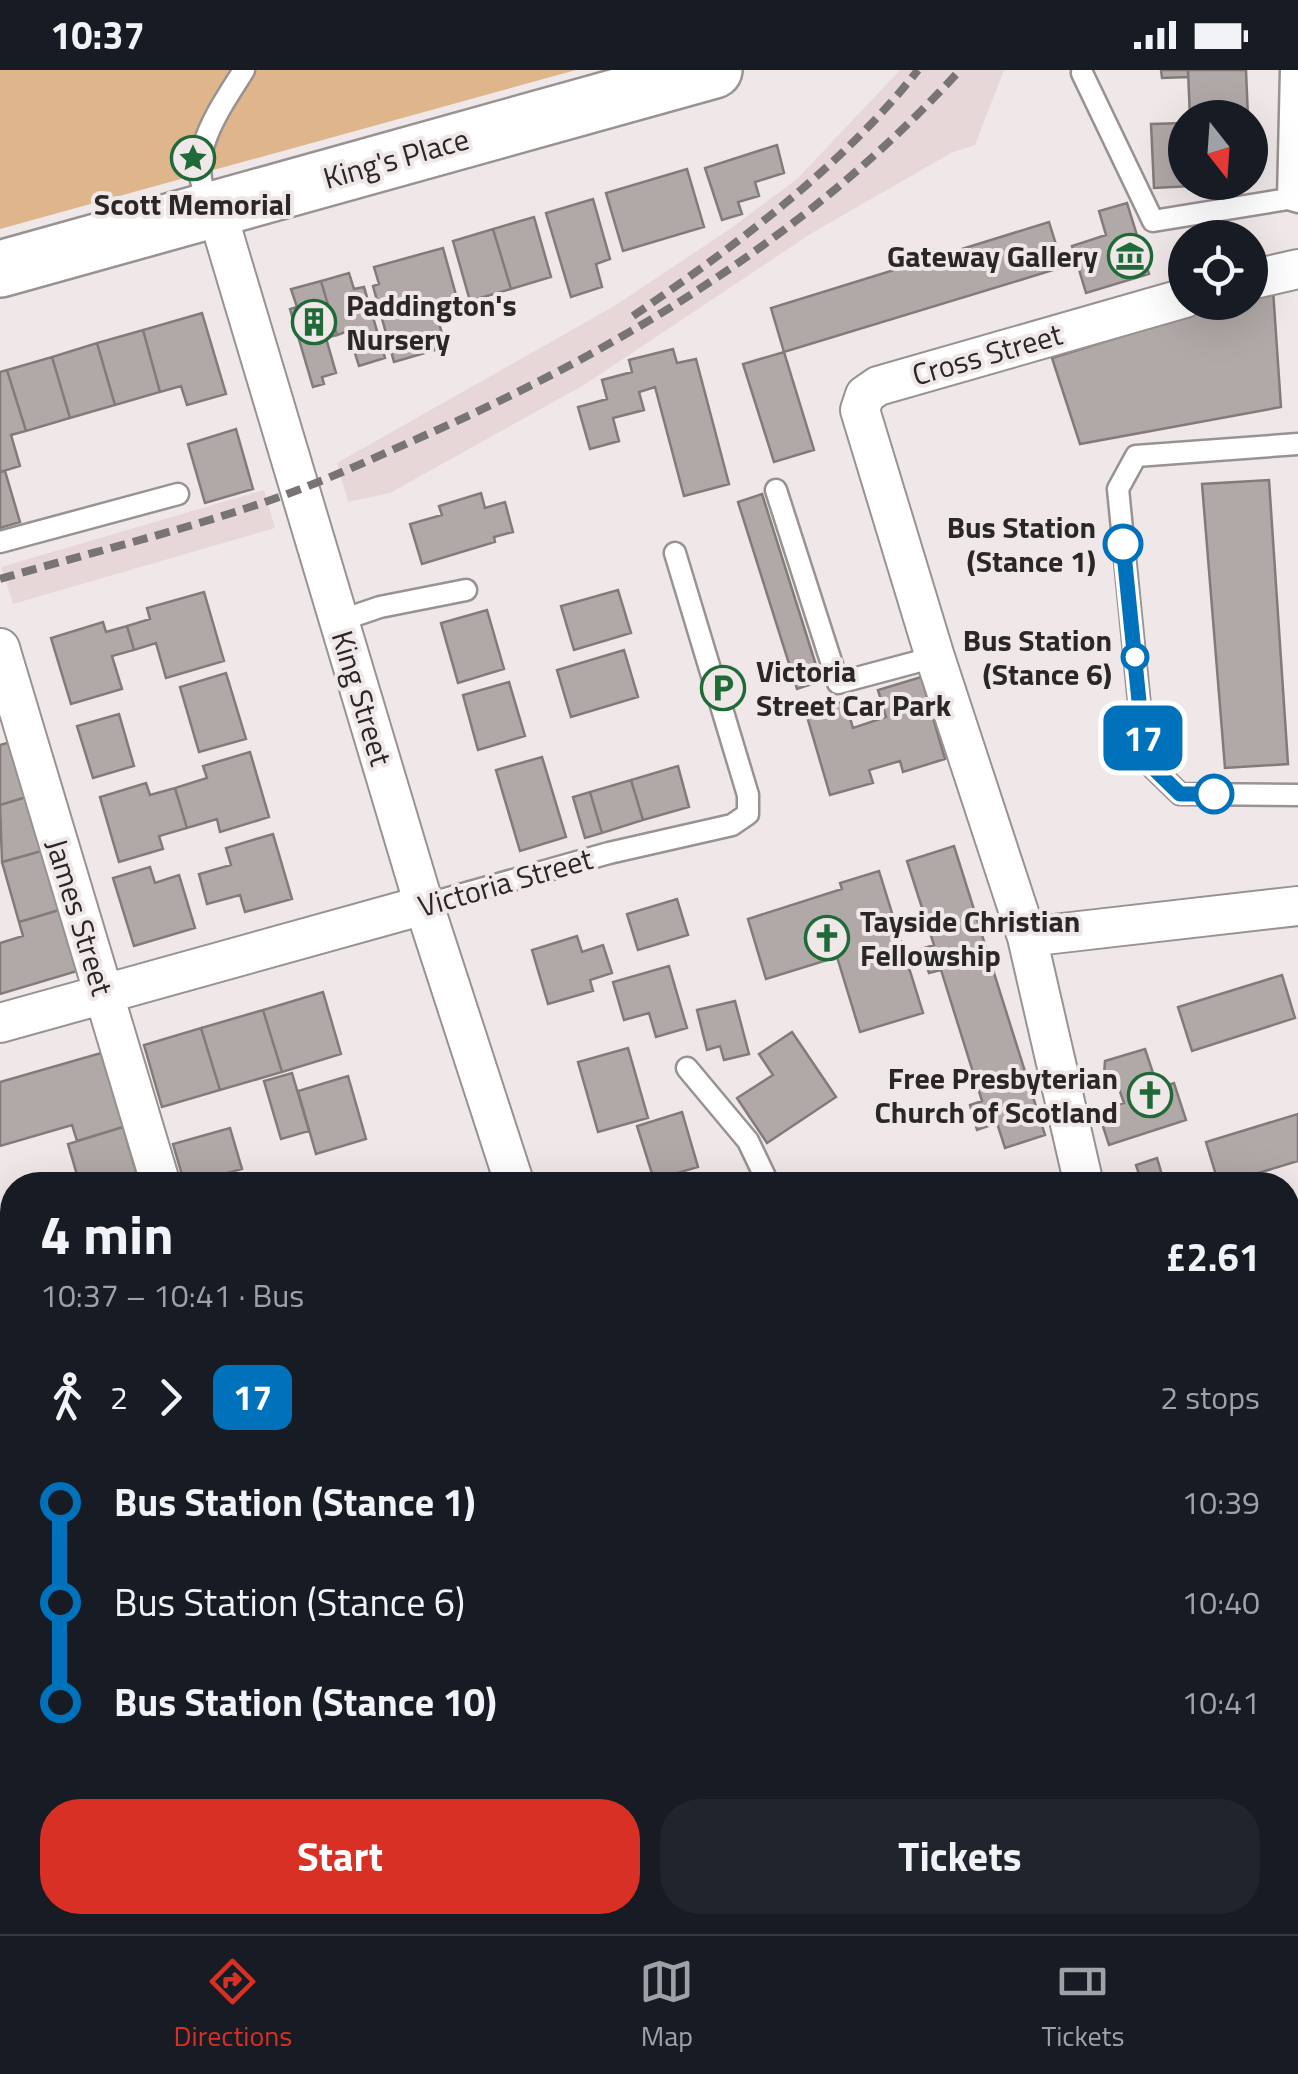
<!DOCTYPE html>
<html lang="en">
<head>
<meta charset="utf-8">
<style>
	body { margin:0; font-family:"Titillium Web",sans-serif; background:#20242c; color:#f1f3f6; height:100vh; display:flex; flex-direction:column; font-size:38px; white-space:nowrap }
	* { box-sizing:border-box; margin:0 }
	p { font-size:32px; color:#9ea1a6 }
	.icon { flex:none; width:55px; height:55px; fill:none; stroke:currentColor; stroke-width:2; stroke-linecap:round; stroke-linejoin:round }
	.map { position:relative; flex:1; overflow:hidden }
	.drawer { position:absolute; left:0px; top:1102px; width:1300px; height:762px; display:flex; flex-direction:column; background:#171b24; border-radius:40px 40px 0 0; box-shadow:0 10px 40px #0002 }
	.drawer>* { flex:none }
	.badge { padding:0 20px; border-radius:15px; font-size:35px; line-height:65px }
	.needle { width:65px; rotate:163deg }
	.tools { position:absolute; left:1168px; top:30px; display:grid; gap:20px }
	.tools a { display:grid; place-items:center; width:100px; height:100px; border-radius:50%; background:#171b24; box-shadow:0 10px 40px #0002; font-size:50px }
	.map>.badge { position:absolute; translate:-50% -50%; box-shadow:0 0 0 5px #fff }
	.legs { display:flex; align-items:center; gap:15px; height:110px; padding:0 40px; font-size:32px }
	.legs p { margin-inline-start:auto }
	.head { display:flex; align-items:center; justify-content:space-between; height:170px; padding:0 40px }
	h1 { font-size:55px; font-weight:700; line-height:75px }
	.button { display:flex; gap:20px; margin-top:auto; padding:20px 40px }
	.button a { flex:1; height:115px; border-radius:40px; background:#d93025; color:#fff; font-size:40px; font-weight:700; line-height:115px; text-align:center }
	.button a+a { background:#20242c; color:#f1f3f6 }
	ul { padding:0 40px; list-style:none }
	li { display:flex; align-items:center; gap:35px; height:100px; font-size:38px }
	li i { display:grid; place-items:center; width:15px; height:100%; margin:0 12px; background:currentColor }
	li i::after { content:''; width:25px; height:25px; margin:-12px; border:8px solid; border-radius:50%; background:#171b24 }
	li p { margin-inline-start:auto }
	li:first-child i { background:linear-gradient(#0000 50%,currentColor 0) }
	li:last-child i { background:linear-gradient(currentColor 50%,#0000 0) }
	.status { display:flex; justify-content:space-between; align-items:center; height:70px; padding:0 50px; background:#171b24; direction:ltr }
	.status svg { height:28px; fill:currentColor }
	.menu { display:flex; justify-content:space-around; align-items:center; height:140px; border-top:2px solid #363941; background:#171b24; font-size:28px; color:#9ea1a6 }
	.menu a { display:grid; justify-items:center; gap:5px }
	.menu .active { color:#d93025 }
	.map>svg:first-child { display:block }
	.built { fill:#e7d7d8 }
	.green { fill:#dfb68b }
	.building { fill:#b0a9a7; stroke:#817b79; stroke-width:2.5 }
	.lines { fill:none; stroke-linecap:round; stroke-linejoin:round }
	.service-casing { stroke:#999292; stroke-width:25 }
	.minor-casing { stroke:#999292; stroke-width:42 }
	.primary-casing { stroke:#999292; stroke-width:60 }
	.service { stroke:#fff; stroke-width:20 }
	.minor { stroke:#fff; stroke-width:38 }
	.primary { stroke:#fff; stroke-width:55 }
	.rail { stroke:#797474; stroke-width:8; stroke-dasharray:15 8; stroke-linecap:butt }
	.line-1-casing { stroke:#fff; stroke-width:22 }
	.line-1 { stroke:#0072bc; stroke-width:15 }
	.stop-1-dot { fill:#fff; stroke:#0072bc; stroke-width:5 }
	.labels { text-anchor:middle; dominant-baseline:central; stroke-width:8; stroke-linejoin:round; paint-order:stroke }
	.street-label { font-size:30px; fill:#2a2727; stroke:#f0e8e8 }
	.poi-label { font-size:30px; font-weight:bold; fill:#2a2727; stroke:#f0e8e8; text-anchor:start }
	.stop-label { font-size:30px; font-weight:bold; fill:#2a2727; stroke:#f0e8e8; text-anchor:end }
</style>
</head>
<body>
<div class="status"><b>10:37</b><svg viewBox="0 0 49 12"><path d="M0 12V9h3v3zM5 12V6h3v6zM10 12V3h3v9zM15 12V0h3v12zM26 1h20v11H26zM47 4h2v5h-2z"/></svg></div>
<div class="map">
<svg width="1298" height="1864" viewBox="0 0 1298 1864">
	<rect width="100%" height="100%" fill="#f0e8e8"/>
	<path class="built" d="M900,0H1004L975,75L951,83L812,163L584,315L390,423L348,432L337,393L616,235L727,161L797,109Z
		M264,420L275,458L13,534L1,497Z"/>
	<path class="green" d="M0,0H576L0,159Z"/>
	<path class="building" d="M1161,0H1188V7L1162,8Z
		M1188,0H1246L1248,48H1190Z
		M1185,53V112H1250V87L1251,113L1154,118L1151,54Z
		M777,75L784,103L755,112L759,126L738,132L742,144L722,150L705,98Z
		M687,99L704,157L623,181L606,123Z
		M593,129L610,189L596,194L602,217L571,227L546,143Z
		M1127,133L1149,204L1086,223L1072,176L1106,165L1099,141Z
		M534,147L551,207L511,219L493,159Z
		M1049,152L1063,197L784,282L771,238Z
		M493,159L511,219L470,231L453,171Z
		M443,178L459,236L436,243L446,277L394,292L373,216L379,214L374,197Z
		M349,203L354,219L364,217L385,288L359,296L348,261L337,265L321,211Z
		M321,211L337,265L326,268L336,303L322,307L324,314L313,317L290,239L297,237L291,219Z
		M1273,220L1281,337L1080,374L1052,288L1232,232H1250V227Z
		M202,243L226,324L187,335L181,316L160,322L143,260Z
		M143,260L160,322L115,335L97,273Z
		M97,273L115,335L70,348L52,287Z
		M673,279L677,293L696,289L729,414L684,426L655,317L639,322L644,340L613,348L619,371L590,379L578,337L607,329L602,310L632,302L629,290Z
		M784,282L814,380L774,392L743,294Z
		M52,287L70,348L26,361L7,300Z
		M7,300L26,361L11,365L20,396L0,402V302Z
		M236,359L253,419L205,433L188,374Z
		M5,401L20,452L0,458V402Z
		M1269,410L1288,694L1225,698L1202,414Z
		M481,423L485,438L505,432L513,462L494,467L495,472L422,494L410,454L442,445L439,436Z
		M762,424L821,611L797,619L738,432Z
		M618,520L631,563L574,580L561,536Z
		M204,522L224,591L166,608L156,573L134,580L127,556L150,549L147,538Z
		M487,540L504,599L458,613L441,553Z
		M103,552L106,562L127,556L134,580L112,586L122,619L71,634L51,568Z
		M624,580L638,627L571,647L557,600Z
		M226,603L246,669L199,682L180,617Z
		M921,607L945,689L903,702L900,691L869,700L873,713L830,725L806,643L845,631L853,658L886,647L878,620Z
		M509,612L525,666L478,680L463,625Z
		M119,644L134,696L93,708L77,656Z
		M17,670L33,725L0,735V675Z
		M250,682L269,747L220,762L217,749L187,758L175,718L207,708L203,696Z
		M542,687L566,767L520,781L496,700Z
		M678,696L689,737L643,750L631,710Z
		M631,710L643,750L602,763L590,722Z
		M146,713L150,725L175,718L187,758L159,766L163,779L119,792L100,727Z
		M590,722L602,763L585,768L573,727Z
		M33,725L49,779L2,792L0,735Z
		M273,764L292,829L245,842L240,825L207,834L199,804L231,795L226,778Z
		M954,776L1045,1065L1005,1078L997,1053L977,1060L970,1035L982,1031L941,900L929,903L921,879L934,875L907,791Z
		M49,779L66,838L19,852L2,792Z
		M150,797L155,813L179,805L195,858L134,876L113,808Z
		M879,801L923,943L860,962L837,887L766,909L748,849L842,819L840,813Z
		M677,829L688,865L638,880L627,844Z
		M66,838L84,899L0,924V873L23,866L19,852Z
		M577,866L582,882L603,875L612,903L590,910L593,921L548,934L532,880Z
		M669,896L687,958L656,967L649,943L624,950L613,912Z
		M1282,905L1295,948L1192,981L1178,937Z
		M323,922L341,984L282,1002L263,940Z
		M735,931L749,984L724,990L720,976L707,980L697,940Z
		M263,940L282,1002L220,1020L201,958Z
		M201,958L220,1020L162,1037L144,975Z
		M792,962L836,1027L767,1073L737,1028L773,1005L759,984Z
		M628,978L648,1048L598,1062L578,992Z
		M1145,979L1158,1018L1174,1013L1186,1050L1109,1075L1098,1041L1124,1033L1118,1016L1114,1017L1104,1005L1105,991Z
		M101,983L123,1057L77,1071L72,1055L0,1076V1012Z
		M292,1003L309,1061L281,1069L264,1011Z
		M348,1006L366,1069L316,1084L298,1021Z
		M682,1042L698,1097L654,1110L637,1056Z
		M1298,1044V1091L1219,1115L1206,1072Z
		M123,1057L137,1105L103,1115H80L68,1074Z
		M230,1058L242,1099L185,1115L173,1074Z
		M1157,1088L1165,1115H1122L1120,1111L1139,1104L1136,1095Z
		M702,1104L705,1115H667Z
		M12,1205V1272L0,1276V1209Z
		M1298,1209V1255L1288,1258V1213Z
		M12,1272V1331L0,1287V1276Z
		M0,1440L2,1445L11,1442L12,1449V1485L0,1489Z
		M12,1550V1618L0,1576V1554Z
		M93,1852H228L231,1864H174L172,1859L154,1864H96Z
		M471,1852H529L531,1864H472Z
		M543,1852H655L659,1857L656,1864H545Z
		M1093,1852H1120L1123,1864H1045Z
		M1120,1852H1178L1181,1864H1123Z
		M1178,1852H1283L1286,1862L1181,1864Z
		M423,1854H447L449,1864H423Z"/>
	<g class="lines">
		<defs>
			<path id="service" d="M1082,3L1153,151L1288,129L1298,132
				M1288,129L1291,0
				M214,138C178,93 220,39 244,0
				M1298,374L1136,386L1118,419L1145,690L1180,724L1298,725
				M776,420L838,613L935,587
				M0,472L178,424
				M339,551L380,537L466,520
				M424,835L609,783L732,755L748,744V725L675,483
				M687,998L748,1071L769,1115
				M4,1161L12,1159"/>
			<path id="minor" d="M216,139L424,835L515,1115
				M1250,210L1298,199
				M1185,228L878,316L865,325L860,340L935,587L1027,867L1298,836
				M0,578L161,1115
				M1027,867L1082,1106
				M0,953L424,835
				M1288,1407L1298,1393
				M0,1516L12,1513
				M0,1687L12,1730
				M1288,1750L1298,1775
				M48,1852L51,1864
				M733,1852L737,1864
				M865,1864L912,1852"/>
			<path id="primary" d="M0,199L714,0"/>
		</defs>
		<use href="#service" class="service-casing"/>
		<use href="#minor" class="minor-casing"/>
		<use href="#primary" class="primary-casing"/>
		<use href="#service" class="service"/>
		<use href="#minor" class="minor"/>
		<use href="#primary" class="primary"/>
		<path class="rail" d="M633,246C734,177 842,97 918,0
			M0,509C89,483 181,461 268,431C323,412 376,387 428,364C627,276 813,162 960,0"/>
	</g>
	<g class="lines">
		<defs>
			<path id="line-1" d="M1123,474L1145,690L1180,724H1214"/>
		</defs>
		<use href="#line-1" class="line-1-casing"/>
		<use href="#line-1" class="line-1"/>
	</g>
	<defs>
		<symbol id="sight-ring" viewBox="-11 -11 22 22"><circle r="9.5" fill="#f0e8e8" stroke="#1f6a38" stroke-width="1.5"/><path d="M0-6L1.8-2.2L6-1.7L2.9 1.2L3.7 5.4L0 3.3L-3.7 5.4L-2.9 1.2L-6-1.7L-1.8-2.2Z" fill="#1f6a38"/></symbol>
		<symbol id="museum-ring" viewBox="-11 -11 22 22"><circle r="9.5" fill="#f0e8e8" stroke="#1f6a38" stroke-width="1.5"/><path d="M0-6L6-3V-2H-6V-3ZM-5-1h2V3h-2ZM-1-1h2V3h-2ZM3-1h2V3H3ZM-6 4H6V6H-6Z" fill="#1f6a38"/></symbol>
		<symbol id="building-ring" viewBox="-11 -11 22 22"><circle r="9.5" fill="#f0e8e8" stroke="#1f6a38" stroke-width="1.5"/><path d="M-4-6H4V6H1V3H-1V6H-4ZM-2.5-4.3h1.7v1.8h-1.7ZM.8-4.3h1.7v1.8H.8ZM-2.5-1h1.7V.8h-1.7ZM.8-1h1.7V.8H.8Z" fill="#1f6a38"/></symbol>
		<symbol id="parking-ring" viewBox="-11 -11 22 22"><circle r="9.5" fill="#f0e8e8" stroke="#1f6a38" stroke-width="1.5"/><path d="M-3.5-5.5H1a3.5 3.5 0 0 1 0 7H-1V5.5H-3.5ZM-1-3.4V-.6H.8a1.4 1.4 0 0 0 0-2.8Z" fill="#1f6a38"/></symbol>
		<symbol id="church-ring" viewBox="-11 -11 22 22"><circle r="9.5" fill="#f0e8e8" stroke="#1f6a38" stroke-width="1.5"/><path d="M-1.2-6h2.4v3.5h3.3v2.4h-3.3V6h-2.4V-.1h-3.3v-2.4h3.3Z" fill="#1f6a38"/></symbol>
	</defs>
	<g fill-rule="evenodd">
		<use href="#sight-ring" x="168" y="63" width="50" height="50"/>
		<use href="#museum-ring" x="1105" y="161" width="50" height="50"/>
		<use href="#building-ring" x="289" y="227" width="50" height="50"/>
		<use href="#parking-ring" x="698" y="593" width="50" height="50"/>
		<use href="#church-ring" x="802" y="843" width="50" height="50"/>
		<use href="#church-ring" x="1125" y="1000" width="50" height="50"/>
	</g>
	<g class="stop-1-dot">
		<circle cx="1123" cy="474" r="18"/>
		<circle cx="1135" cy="587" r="12"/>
		<circle cx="1214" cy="724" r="18"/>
	</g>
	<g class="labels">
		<g class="street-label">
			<text transform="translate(396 88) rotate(-16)">King's Place</text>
			<text transform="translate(987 284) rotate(-16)">Cross Street</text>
			<text transform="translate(362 628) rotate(73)">King Street</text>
			<text transform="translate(505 812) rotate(-16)">Victoria Street</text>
			<text transform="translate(80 847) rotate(73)">James Street</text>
		</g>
		<g class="poi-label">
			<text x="193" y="134" text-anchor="middle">Scott Memorial</text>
			<text x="1098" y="186" text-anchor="end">Gateway Gallery</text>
			<text x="346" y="235">Paddington's<tspan x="346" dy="34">Nursery</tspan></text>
			<text x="756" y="601">Victoria<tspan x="756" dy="34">Street Car Park</tspan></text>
			<text x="860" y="851">Tayside Christian<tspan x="860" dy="34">Fellowship</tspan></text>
			<text x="1118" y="1008" text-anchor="end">Free Presbyterian<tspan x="1118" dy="34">Church of Scotland</tspan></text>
		</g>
		<g class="stop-label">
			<text x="1096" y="457">Bus Station<tspan x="1096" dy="34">(Stance 1)</tspan></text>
			<text x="1112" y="570">Bus Station<tspan x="1112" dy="34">(Stance 6)</tspan></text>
		</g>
	</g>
</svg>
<div class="tools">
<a><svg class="needle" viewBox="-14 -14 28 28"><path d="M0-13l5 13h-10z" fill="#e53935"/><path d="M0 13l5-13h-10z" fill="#9ea1a6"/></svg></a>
<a><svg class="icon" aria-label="locate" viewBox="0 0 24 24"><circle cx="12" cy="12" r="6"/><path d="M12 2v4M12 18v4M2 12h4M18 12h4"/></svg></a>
</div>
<b class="badge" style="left:1143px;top:668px;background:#0072bc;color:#fff">17</b>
<section class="drawer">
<div class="head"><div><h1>4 min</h1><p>10:37 – 10:41 · Bus</p></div><b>£2.61</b></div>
<div class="legs"><svg class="icon" aria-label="walk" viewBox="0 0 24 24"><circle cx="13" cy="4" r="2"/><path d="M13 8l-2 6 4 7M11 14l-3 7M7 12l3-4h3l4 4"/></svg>2<svg class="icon" aria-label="forward" viewBox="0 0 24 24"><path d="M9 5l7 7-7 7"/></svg><b class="badge" style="background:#0072bc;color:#fff">17</b><p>2 stops</p></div>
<ul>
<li><i style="color:#0072bc"></i><b>Bus Station (Stance 1)</b><p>10:39</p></li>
<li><i style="color:#0072bc"></i><span>Bus Station (Stance 6)</span><p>10:40</p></li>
<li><i style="color:#0072bc"></i><b>Bus Station (Stance 10)</b><p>10:41</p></li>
</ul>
<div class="button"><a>Start</a><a>Tickets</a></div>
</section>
</div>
<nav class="menu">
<a class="active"><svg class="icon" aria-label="directions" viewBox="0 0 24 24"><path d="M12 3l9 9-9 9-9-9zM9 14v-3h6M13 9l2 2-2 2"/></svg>Directions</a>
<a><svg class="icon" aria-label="map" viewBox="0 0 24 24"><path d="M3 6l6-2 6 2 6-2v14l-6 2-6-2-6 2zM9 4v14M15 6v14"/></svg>Map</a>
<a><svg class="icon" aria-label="tickets" viewBox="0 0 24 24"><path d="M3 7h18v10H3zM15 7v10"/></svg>Tickets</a>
</nav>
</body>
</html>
